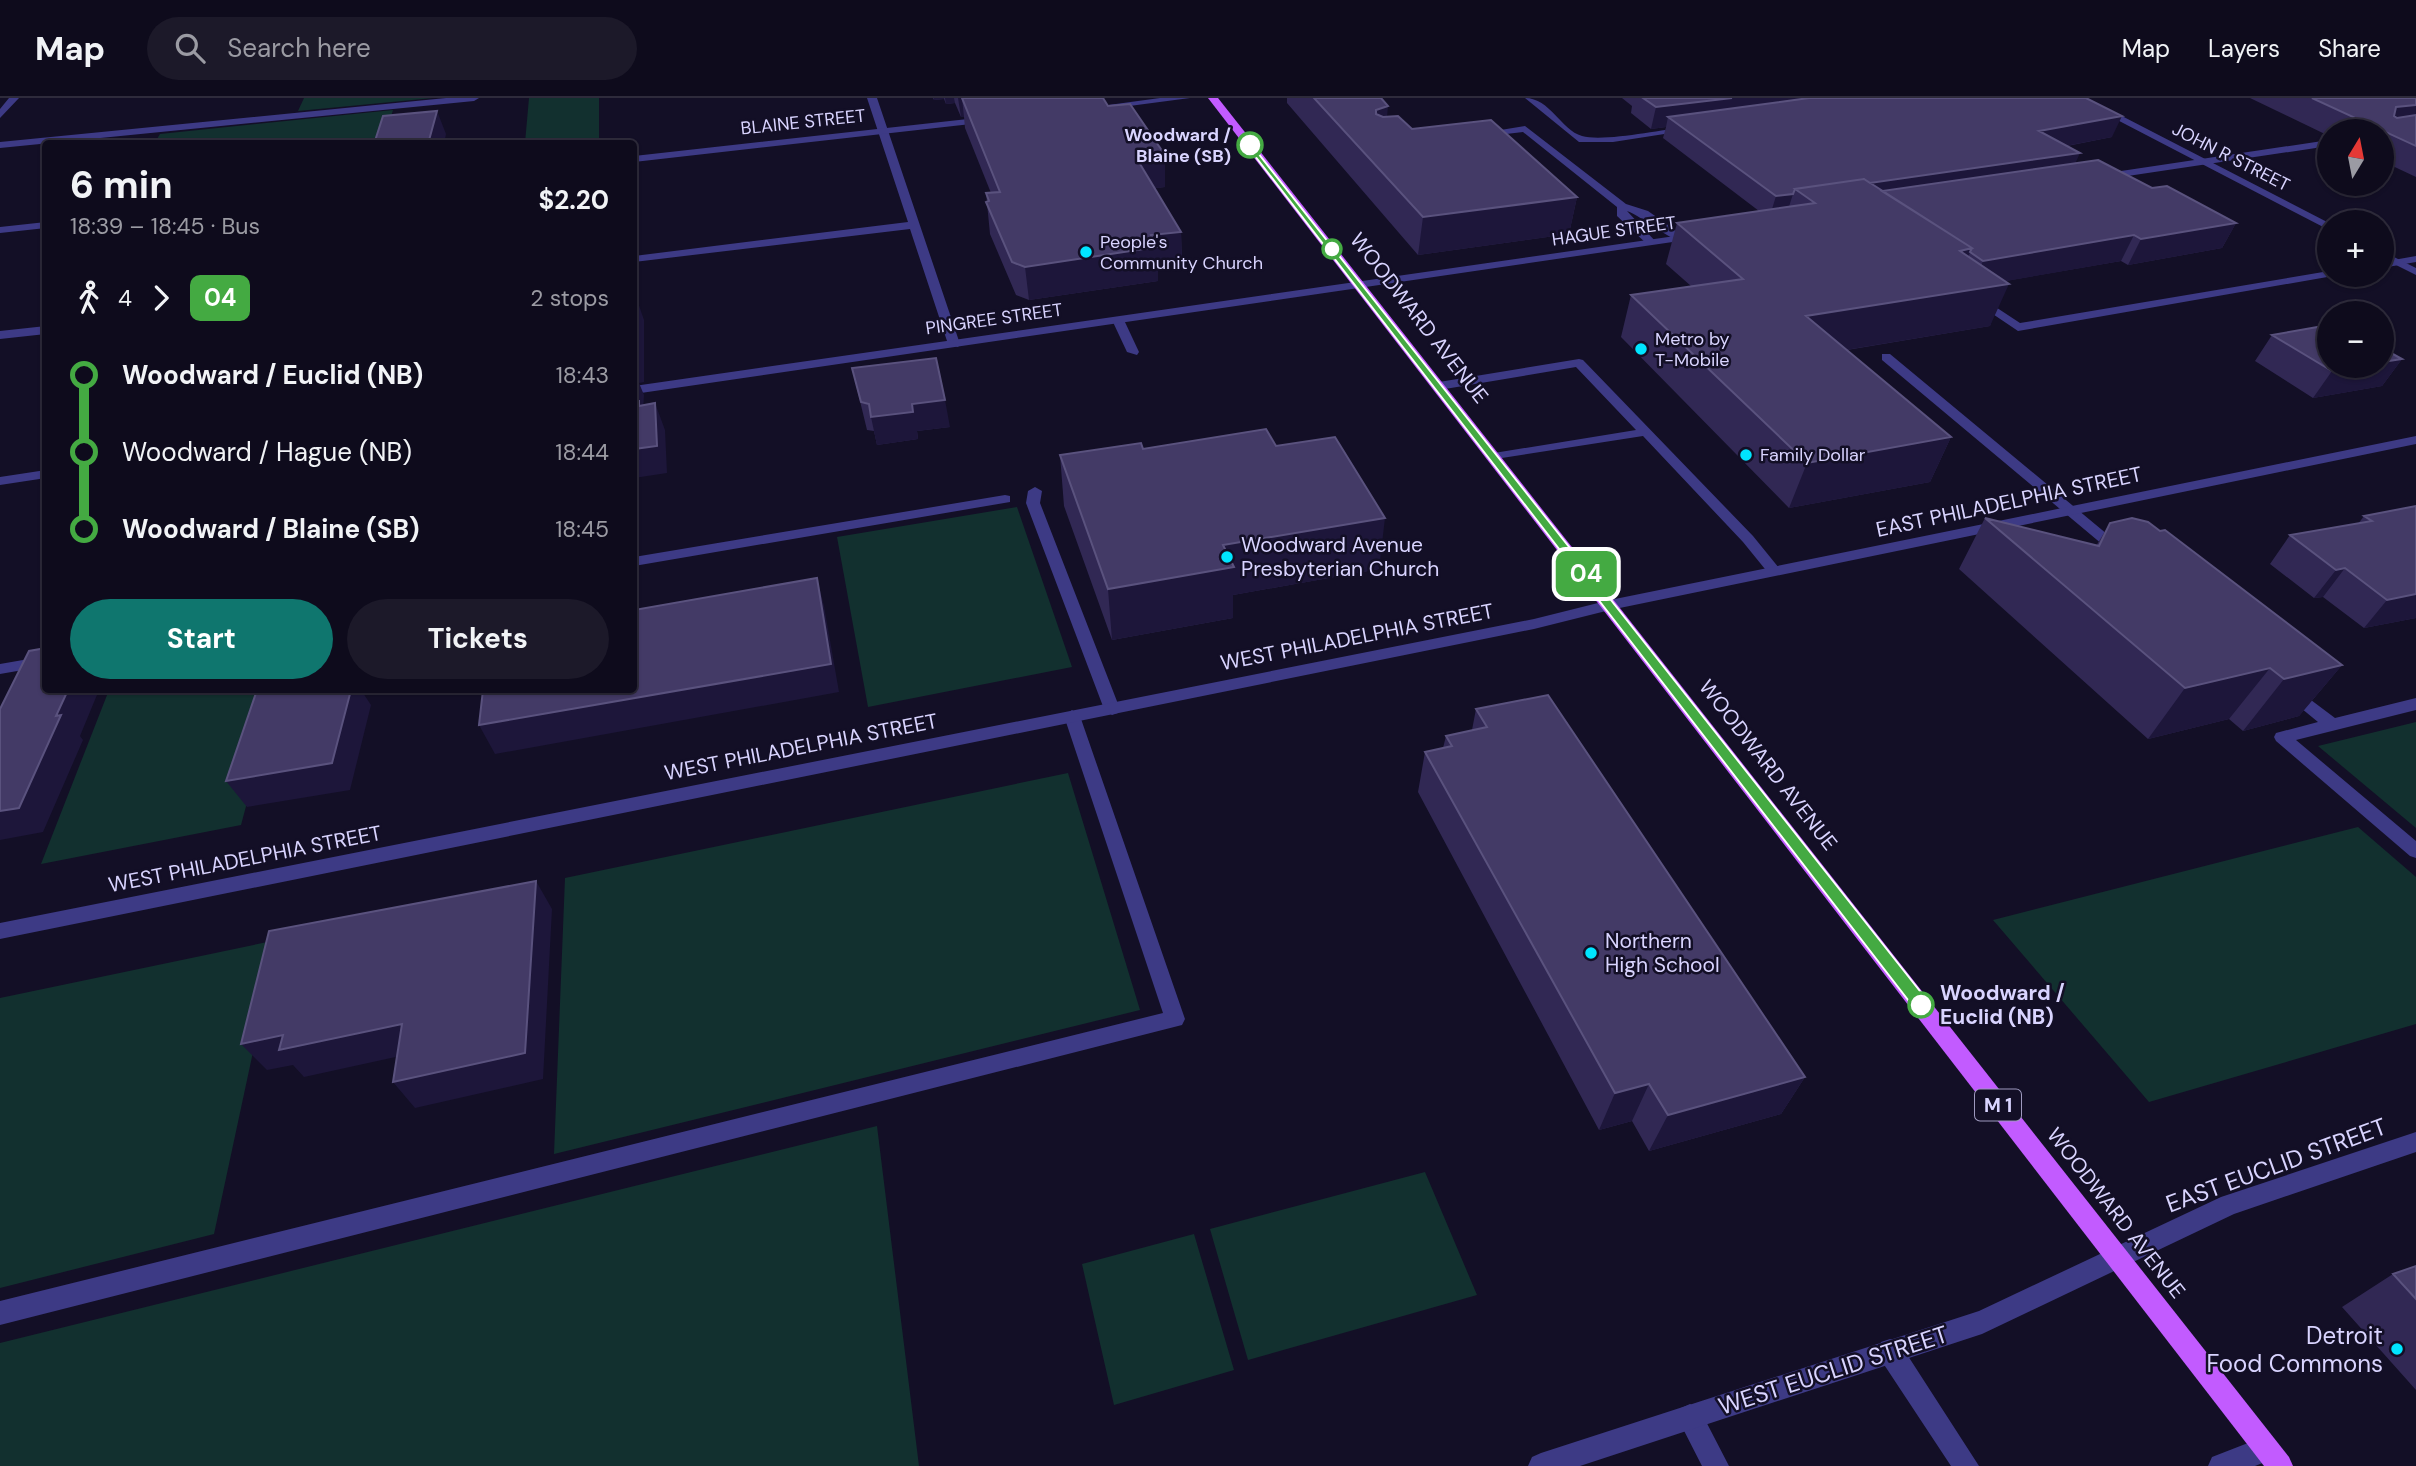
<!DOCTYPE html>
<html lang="en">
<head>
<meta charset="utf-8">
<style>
	body { margin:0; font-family:"DM Sans",sans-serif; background:#1c1929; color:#f1f3f6; height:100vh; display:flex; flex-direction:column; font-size:26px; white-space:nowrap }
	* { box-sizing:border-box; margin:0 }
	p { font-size:23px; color:#9b9ba3 }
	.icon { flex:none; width:38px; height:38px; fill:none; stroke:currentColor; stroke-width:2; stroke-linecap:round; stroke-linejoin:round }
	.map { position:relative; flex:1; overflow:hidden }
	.sheet { position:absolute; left:42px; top:42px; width:595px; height:553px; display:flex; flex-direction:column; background:#0e0b1c; border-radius:7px; box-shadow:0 2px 5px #0004,0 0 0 2px #2e2b3b }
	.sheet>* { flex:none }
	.badge { padding:0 14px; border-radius:10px; font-size:24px; line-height:46px }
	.needle { width:46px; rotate:10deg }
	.fabs { position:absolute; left:2317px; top:21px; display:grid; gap:14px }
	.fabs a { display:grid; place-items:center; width:77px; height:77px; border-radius:50%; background:#0e0b1c; box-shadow:0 2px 5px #0004,0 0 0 2px #2e2b3b; font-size:35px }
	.map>.badge { position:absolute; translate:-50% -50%; box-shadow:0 0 0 4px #fff }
	.legs { display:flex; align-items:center; gap:10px; height:77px; padding:0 28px; font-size:23px }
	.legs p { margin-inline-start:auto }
	.summary { display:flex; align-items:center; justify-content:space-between; height:119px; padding:0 28px }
	h1 { font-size:38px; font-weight:700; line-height:52px }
	.button { display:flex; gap:14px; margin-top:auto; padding:14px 28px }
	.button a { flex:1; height:80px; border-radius:42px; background:#0f766e; color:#fff; font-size:28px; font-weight:700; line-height:80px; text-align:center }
	.button a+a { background:#1c1929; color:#f1f3f6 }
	ul { padding:0 28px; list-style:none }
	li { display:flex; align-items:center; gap:24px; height:77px; font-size:26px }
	li i { display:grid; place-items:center; width:10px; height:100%; margin:0 9px; background:currentColor }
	li i::after { content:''; width:18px; height:18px; margin:-9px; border:5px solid; border-radius:50%; background:#0e0b1c }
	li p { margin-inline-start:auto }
	li:first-child i { background:linear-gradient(#0000 50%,currentColor 0) }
	li:last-child i { background:linear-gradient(currentColor 50%,#0000 0) }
	header { display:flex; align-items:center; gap:42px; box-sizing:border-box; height:98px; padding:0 35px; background:#0e0b1c; border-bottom:2px solid #2e2b3b }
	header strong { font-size:33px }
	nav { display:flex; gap:38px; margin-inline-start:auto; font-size:24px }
	.search { width:490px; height:63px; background:#1c1929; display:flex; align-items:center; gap:18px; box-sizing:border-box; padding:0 24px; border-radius:38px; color:#9b9ba3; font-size:26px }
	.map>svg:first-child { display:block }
	.green { fill:#12302f }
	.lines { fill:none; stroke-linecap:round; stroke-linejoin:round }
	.service { fill:#3d3a85; fill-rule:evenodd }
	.minor { fill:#3d3a85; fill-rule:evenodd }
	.tertiary { fill:#3d3a85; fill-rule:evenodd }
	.primary { fill:#c25bff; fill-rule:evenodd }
	.wall { fill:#312854 }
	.shaded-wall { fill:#1d163a }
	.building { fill:#433a66; stroke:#5a527e; stroke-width:2 }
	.line-1 { fill:#44aa42; stroke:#fff; stroke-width:2 }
	.stop-1-dot { fill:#fff; stroke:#44aa42; stroke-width:3.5 }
	.poi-dot { fill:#00e5ff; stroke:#130f26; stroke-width:2.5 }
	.labels { text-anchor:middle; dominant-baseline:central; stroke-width:5; stroke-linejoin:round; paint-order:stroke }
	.far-street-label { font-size:18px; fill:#d9d4ff; stroke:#130f26 }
	.far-stop-label { font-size:18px; font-weight:bold; fill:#d9d4ff; stroke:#130f26; text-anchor:end }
	.far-poi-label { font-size:18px; fill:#d9d4ff; stroke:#130f26; text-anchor:start }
	.shield { fill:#130f26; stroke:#9e99be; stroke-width:2 }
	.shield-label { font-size:19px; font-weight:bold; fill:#d9d4ff }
	.street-label { font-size:21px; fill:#d9d4ff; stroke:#130f26 }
	.poi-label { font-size:21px; fill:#d9d4ff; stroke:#130f26; text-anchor:start }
	.stop-label { font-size:21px; font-weight:bold; fill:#d9d4ff; stroke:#130f26; text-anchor:start }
	.near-street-label { font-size:24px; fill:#d9d4ff; stroke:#130f26 }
	.near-poi-label { font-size:24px; fill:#d9d4ff; stroke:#130f26; text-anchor:end }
</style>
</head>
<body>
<header>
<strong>Map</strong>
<div class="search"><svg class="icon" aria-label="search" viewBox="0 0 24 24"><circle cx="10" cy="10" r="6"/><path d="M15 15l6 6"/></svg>Search here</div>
<nav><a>Map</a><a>Layers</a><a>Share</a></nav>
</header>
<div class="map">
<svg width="2416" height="1368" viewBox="0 0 2416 1368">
	<rect width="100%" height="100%" fill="#130f26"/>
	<path class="green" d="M304,0H433L298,13Z
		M529,0H599V45H525Z
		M393,12L383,45L154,46L160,36Z
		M1017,409L1072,569L868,609L837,439Z
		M109,592H277L241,727L41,766Z
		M2416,624V730L2318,648Z
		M1068,675L1140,912L554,1056L565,780Z
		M2358,729L2416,779V926L2149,1004L1993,822Z
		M277,842L214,1136L0,1190V900Z
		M877,1028L919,1368H0V1245Z
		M1425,1074L1477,1197L1248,1262L1210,1131Z
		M1194,1136L1234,1272L1114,1307L1082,1166Z"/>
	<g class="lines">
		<path class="service" d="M446,0H479L474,3L0,50V44Z
			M867,0H877L960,246L958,249L948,246L910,131L634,164V158L908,124Z
			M1525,0C1550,0 1561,32 1582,38C1603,44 1661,32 1685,29L1690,32L1613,44H1579Z
			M1525,28L1626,106L1648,113L1685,139V143C1670,144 1644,119 1627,113L1657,145L1648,147L1617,118V109L1523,34L1481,39L1476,36Z
			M2416,158V164L2382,170V164Z
			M2329,173L2333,178L2018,233L1972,202L1982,200L2020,225Z
			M1114,219L1124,222L1139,254L1137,257L1127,254L1112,222Z
			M46,228V236L0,241V233Z
			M1882,256H1890L2125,451V457H2115L1882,262Z
			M1579,261L1583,262L1753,438L1779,470V476H1769L1743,444L1643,338L1489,362L1487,359L1494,355L1636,332L1576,269L1439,292L1433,288L1439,284Z
			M1035,389L1042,393L1040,405L1120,611L1118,615L1112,617L1104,611L1026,405L1028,393Z
			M1005,397L1010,398V404L634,468V459Z
			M46,558V568L0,576V566Z
			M2291,587L2335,620L2416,600V612L2296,642L2416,743V760L2410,758L2276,643L2274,639L2276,635L2318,624L2285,597L2283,593L2285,589Z
			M1072,612L1080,618L1185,921L1182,927L0,1227V1203L1163,915L1064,618Z
			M1890,1241L1899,1244L1979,1368H1951L1881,1262L1878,1253L1881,1244Z
			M1690,1306L1699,1310L1729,1368H1702L1677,1319L1681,1310Z
			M2266,1338L2275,1342L2279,1351L2275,1360L2255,1368H2208L2212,1359Z"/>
		<path class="minor" d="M1160,0H1190L1084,14L1079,11Z
			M986,19L989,20V24L634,64V58Z
			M2329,42V48L2101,82L2096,79L2101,76Z
			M46,124V130L0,135V129Z
			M1696,135L1701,138L1700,140L634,296V288Z
			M2416,338V346L1610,512L1534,531L0,841V825L1534,521L1610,502Z
			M46,372V380L0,387V379Z
			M2416,1034V1054L2234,1116L1982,1236L1580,1368H1528L1532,1359L1541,1355L1979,1213L2221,1099Z"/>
		<path class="tertiary" d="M9,0H19L0,20V11Z
			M2075,0H2087L2329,125V132Z
			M2382,153L2416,170V177L2382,160Z"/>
		<path class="primary" d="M1208,0H1218L2289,1359L2293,1368H2264Z"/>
	</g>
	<path class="wall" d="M933,0H1103L1108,8L1165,57V89L1155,90L1181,134L1182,167L1158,170V183L1029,202L1016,197L990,136L986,95H991L965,30L964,19H961L955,5L946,6L944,1L934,2Z
		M1287,0H1381L1387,19L1412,31L1577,99L1569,136L1418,157L1287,5Z
		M1622,0H2086L2112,39L2067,48L2076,65L2152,90L2236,125L2222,150L2128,167L2121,163L2005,183L1990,228L1847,252L1951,339L1930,384L1789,410L1621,239L1631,197L1691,188L1666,166L1677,125L1759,113L1663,40L1666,29L1651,31L1631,15L1632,8Z
		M2250,0H2416V79L2382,63V33H2329V38Z
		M2272,237L2402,261L2382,288L2313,300L2255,263Z
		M852,270L950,329L917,333L918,341L877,347L874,333L867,332Z
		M1276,348L1379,471L1233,497V520L1112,542L1064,408L1060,357L1143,351Z
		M2416,408V520L2364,530L2323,499L2314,500L2270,466L2290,437L2358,426L2364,418Z
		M1985,420L2096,448L2110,425L2160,433L2342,567L2299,618L2243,633L2229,621L2148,641L1959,471Z
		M1476,611L1805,979L1781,1016L1649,1053L1632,1023L1599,1032L1418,694L1425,654L1443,650L1446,638L1472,632Z
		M2416,1168V1292L2342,1209L2393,1176Z"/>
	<path class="shaded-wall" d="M934,0H944V1L934,2Z
		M945,0H954L955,5L946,6Z
		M958,0H962L964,19H961Z
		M1732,0H1890L1668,19L1666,29L1651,31L1656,9Z
		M2416,7V28L2382,32L2396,9Z
		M1388,8L1385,43L1373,47L1376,12Z
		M437,13L446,36L444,46H428Z
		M2122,18L2112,39L2030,55L2039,33Z
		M2080,55L2070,77L1815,105L1801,95Z
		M1165,57V89L1138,92L1137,61Z
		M1793,96L1786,118L1769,121L1776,98Z
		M1577,99L1569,136L1418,157L1423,119Z
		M2236,125L2222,150L2128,167L2141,141Z
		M1181,134L1182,167L1158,170V183L1029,202L1025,169L1151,137Z
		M2134,137L2121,163L1972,189L1983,163Z
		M1972,150L1954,192L1960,153Z
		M2009,186L1990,228L1791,261L1806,218Z
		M635,196L644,222V284L639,285L644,297L643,315L634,303V257Z
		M2402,261L2382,288L2313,300L2332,273L2362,268H2382V264Z
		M945,302L950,329L917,333L918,341L877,347L871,319L912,306Z
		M655,305L665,332L667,375L634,380V351Z
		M1951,339L1930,384L1789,410L1807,365Z
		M1385,420L1379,471L1233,497V520L1112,542L1108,491L1223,447Z
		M2345,470L2323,499L2314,500L2336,472Z
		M817,480L824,508L839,594L495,656L479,627Z
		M2416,496V520L2364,530L2387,502Z
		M2342,567L2299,618L2243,633L2284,581Z
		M2270,570L2229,621L2148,641L2185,590Z
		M68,592H99L80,638L83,642L43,734L0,742V713L56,618Z
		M351,592H361L371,607L350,692L247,709L226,683Z
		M536,783L552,811L543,981L415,1010L393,984Z
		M402,926L423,953L304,979L293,967L267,972L241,946L283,937Z
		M1805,979L1781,1016L1649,1053L1668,1017Z
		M1649,986L1632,1023L1599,1032L1615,995Z"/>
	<path class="building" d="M962,0H1103L1108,8L1130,6L1165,57L1137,61L1181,134L1151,137L1157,149L1025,169L1012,164L986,104L989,103L986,95L1000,94Z
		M1314,0H1381L1388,8L1376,12V16L1383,19L1398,18L1412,31L1491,22L1577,99L1423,119Z
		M1643,0H1732L1656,9Z
		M1809,0H2086L2122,18L2039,33L2080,55L1870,85L1864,81L1795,91L1793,96L1776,98L1668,19Z
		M2312,0H2416V7L2396,9L2394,18L2397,20L2416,17V48Z
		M437,13L428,46H374L383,18Z
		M2098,62L2152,90L2167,88L2236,125L2141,141L2134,137L1983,163L1970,154L1972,150L1882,93Z
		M1864,81L1972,150L1960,153L2009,186L1806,218L1951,339L1807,365L1631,197L1743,181L1677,125L1815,105L1795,91Z
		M2329,227V268H2362L2332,273L2272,237Z
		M2382,250L2402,261L2382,264Z
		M936,260L945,302L912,306L913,314L871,319L869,306L861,304L852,270Z
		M634,270V303H639V308L655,305L657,348L634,351Z
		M1266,331L1276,348L1335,339L1385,420L1223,447L1234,469L1108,491L1060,357L1141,345L1143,351Z
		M2416,408V496L2387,502L2345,470L2336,472L2290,437L2372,423L2364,418Z
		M1985,420L2099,448L2110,425L2132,420L2148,424L2160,433L2165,432L2342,567L2284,581L2270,570L2185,590Z
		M817,480L831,566L479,627L483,592H634V512Z
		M46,550V592H68L56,618L61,617L19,710L0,713V611L29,553Z
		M257,592H351L332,665L226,683Z
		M1548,597L1805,979L1668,1017L1649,986L1615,995L1425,654L1452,648L1446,638L1487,629L1476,611Z
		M536,783L525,955L393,984L402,926L279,952L283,937L241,946L269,833Z
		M2416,1168V1201L2393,1176Z"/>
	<path class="line-1" d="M1250,45L1927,902V911H1915L1248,49Z"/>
	<g class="stop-1-dot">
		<circle cx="1250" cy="47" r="12"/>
		<circle cx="1332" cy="151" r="9"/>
		<circle cx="1921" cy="907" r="12"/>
	</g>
	<g class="poi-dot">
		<circle cx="1086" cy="154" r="7"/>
		<circle cx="1641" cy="251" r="7"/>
		<circle cx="1746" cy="357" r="7"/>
		<circle cx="1227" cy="459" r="7"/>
		<circle cx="1591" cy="855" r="7"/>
		<circle cx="2397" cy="1251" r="7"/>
	</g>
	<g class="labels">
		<g class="far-street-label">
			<text transform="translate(803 24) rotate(-6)">BLAINE STREET</text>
			<text transform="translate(2231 59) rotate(27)">JOHN R STREET</text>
			<text transform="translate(1614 133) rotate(-8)">HAGUE STREET</text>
			<text transform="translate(994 221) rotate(-8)">PINGREE STREET</text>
		</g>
		<g class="far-stop-label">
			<text x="1231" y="37">Woodward /<tspan x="1231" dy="21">Blaine (SB)</tspan></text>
		</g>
		<g class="far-poi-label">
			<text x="1100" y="144">People's<tspan x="1100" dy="21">Community Church</tspan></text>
			<text x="1655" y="241">Metro by<tspan x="1655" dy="21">T-Mobile</tspan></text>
			<text x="1760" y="357">Family Dollar</text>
		</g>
		<rect class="shield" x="1975" y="991.5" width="46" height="31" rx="5"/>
		<g class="shield-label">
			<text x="1998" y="1007">M 1</text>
		</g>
		<g class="street-label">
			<text transform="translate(1419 220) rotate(52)">WOODWARD AVENUE</text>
			<text transform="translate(2009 404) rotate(-12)">EAST PHILADELPHIA STREET</text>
			<text transform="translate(1357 539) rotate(-11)">WEST PHILADELPHIA STREET</text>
			<text transform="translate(801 649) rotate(-11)">WEST PHILADELPHIA STREET</text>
			<text transform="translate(1768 667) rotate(52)">WOODWARD AVENUE</text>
			<text transform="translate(245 761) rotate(-11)">WEST PHILADELPHIA STREET</text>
			<text transform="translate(2116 1115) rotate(52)">WOODWARD AVENUE</text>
		</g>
		<g class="poi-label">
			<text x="1241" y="447">Woodward Avenue<tspan x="1241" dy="24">Presbyterian Church</tspan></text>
			<text x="1605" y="843">Northern<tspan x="1605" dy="24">High School</tspan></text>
		</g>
		<g class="stop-label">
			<text x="1940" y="895">Woodward /<tspan x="1940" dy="24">Euclid (NB)</tspan></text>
		</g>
		<g class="near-street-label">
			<text transform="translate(2276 1067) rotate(-20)">EAST EUCLID STREET</text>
			<text transform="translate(1833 1272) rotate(-18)">WEST EUCLID STREET</text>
		</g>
		<g class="near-poi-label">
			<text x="2383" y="1237">Detroit<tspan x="2383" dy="28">Food Commons</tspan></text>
		</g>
	</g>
</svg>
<div class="fabs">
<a><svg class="needle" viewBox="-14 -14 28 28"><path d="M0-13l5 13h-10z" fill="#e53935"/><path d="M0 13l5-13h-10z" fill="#9b9ba3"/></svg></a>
<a>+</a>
<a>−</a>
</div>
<b class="badge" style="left:1586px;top:476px;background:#44aa42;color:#fff">04</b>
<section class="sheet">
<div class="summary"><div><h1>6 min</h1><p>18:39 – 18:45 · Bus</p></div><b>$2.20</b></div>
<div class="legs"><svg class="icon" aria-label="walk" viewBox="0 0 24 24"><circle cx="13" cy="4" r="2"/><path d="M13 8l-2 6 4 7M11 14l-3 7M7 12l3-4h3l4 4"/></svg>4<svg class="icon" aria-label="forward" viewBox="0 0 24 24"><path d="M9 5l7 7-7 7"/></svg><b class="badge" style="background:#44aa42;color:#fff">04</b><p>2 stops</p></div>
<ul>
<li><i style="color:#44aa42"></i><b>Woodward / Euclid (NB)</b><p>18:43</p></li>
<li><i style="color:#44aa42"></i><span>Woodward / Hague (NB)</span><p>18:44</p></li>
<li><i style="color:#44aa42"></i><b>Woodward / Blaine (SB)</b><p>18:45</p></li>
</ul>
<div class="button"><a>Start</a><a>Tickets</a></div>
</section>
</div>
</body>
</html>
